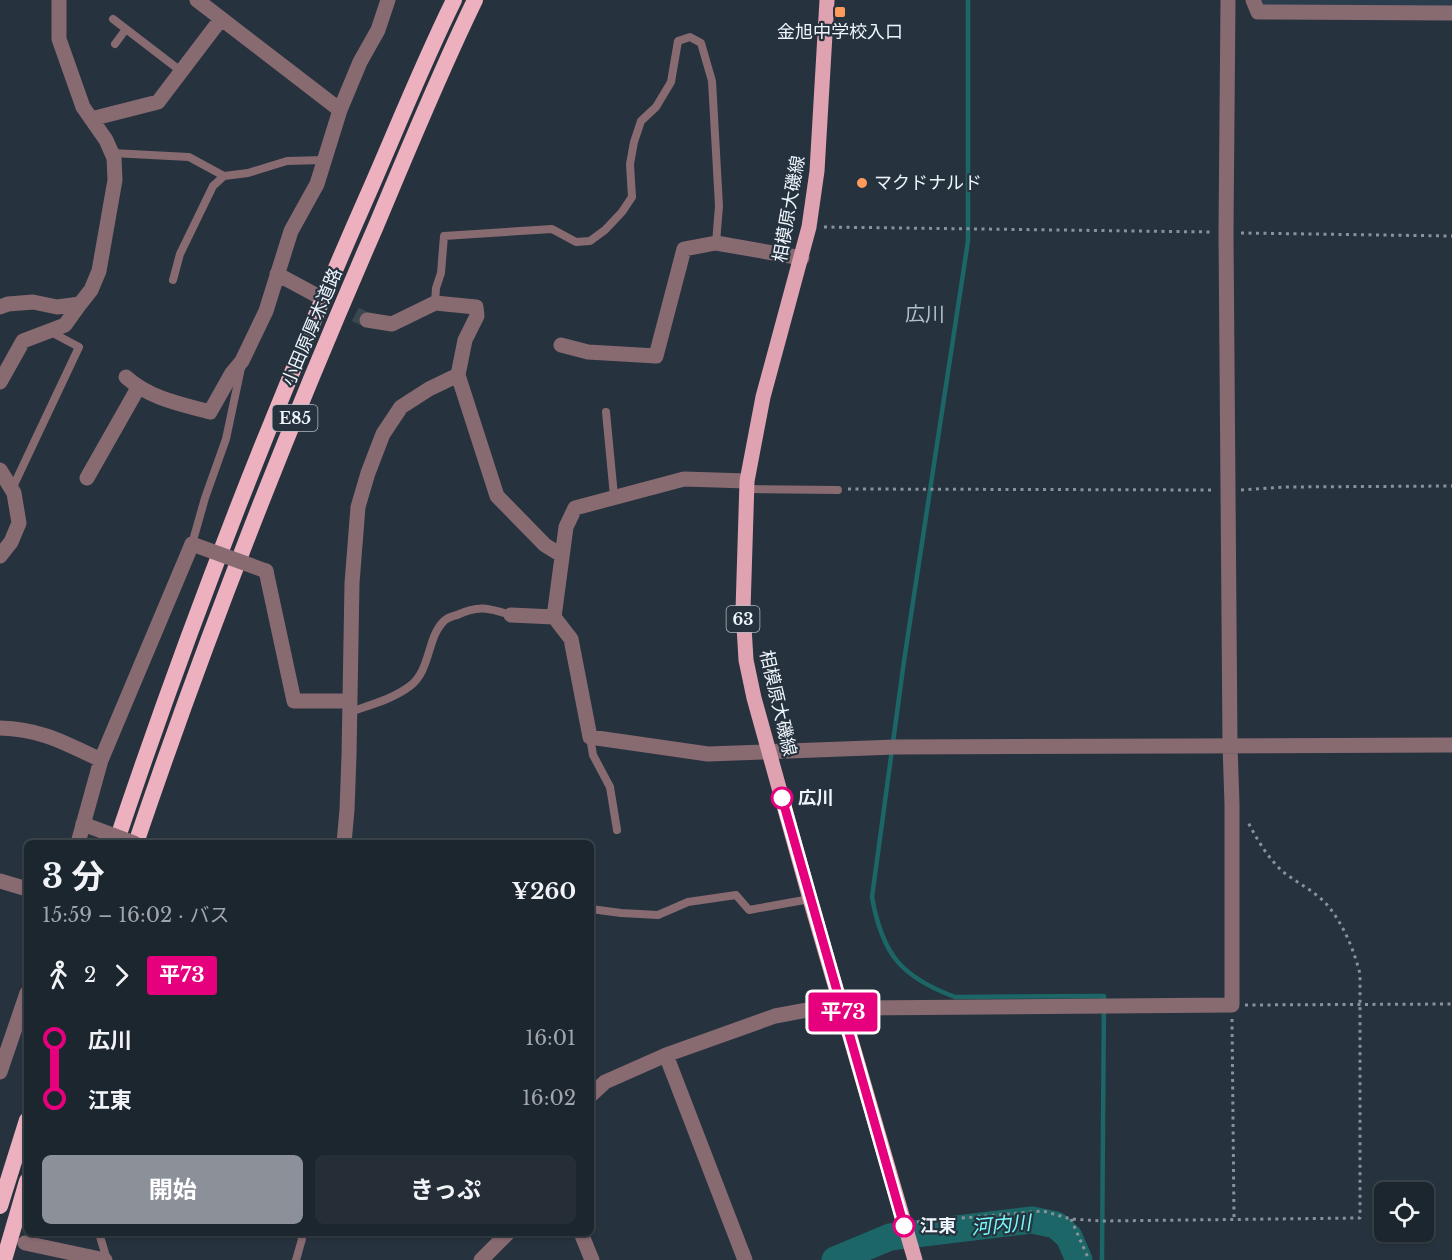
<!DOCTYPE html>
<html lang="ja">
<head>
<meta charset="utf-8">
<style>
	body { margin:0; font-family:"Libre Baskerville","Noto Sans JP",serif; background:#252e36; color:#f1f3f6; height:100vh; display:flex; flex-direction:column; font-size:22px; white-space:nowrap }
	* { box-sizing:border-box; margin:0 }
	p { font-size:20px; color:#a0a5aa }
	.icon { flex:none; width:33px; height:33px; fill:none; stroke:currentColor; stroke-width:2; stroke-linecap:round; stroke-linejoin:round }
	.map { position:relative; flex:1; overflow:hidden }
	.drawer { position:absolute; left:24px; top:840px; width:570px; height:396px; display:flex; flex-direction:column; background:#1c262e; border-radius:9px; box-shadow:0 2px 4px #0004,0 0 0 2px #3a434a }
	.drawer>* { flex:none }
	.badge { padding:0 12px; border-radius:4px; font-size:21px; line-height:39px }
	.buttons { position:absolute; left:1374px; top:1182px; display:grid; gap:12px }
	.buttons a { display:grid; place-items:center; width:60px; height:60px; border-radius:9px; background:#1c262e; box-shadow:0 2px 4px #0004,0 0 0 2px #3a434a; font-size:30px }
	.map>.badge { position:absolute; translate:-50% -50%; box-shadow:0 0 0 3px #fff }
	.legs { display:flex; align-items:center; gap:9px; height:66px; padding:0 18px; font-size:20px }
	.legs p { margin-inline-start:auto }
	.summary { display:flex; align-items:center; justify-content:space-between; height:102px; padding:0 18px }
	h1 { font-size:33px; font-weight:700; line-height:45px }
	.cta { display:flex; gap:12px; margin-top:auto; padding:12px 18px }
	.cta a { flex:1; height:69px; border-radius:9px; background:#8c9099; color:#fff; font-size:24px; font-weight:700; line-height:69px; text-align:center }
	.cta a+a { background:#252e36; color:#f1f3f6 }
	ul { padding:0 18px; list-style:none }
	li { display:flex; align-items:center; gap:21px; height:60px; font-size:22px }
	li i { display:grid; place-items:center; width:9px; height:100%; margin:0 8px; background:currentColor }
	li i::after { content:''; width:15px; height:15px; margin:-8px; border:4px solid; border-radius:50%; background:#1c262e }
	li p { margin-inline-start:auto }
	li:first-child i { background:linear-gradient(#0000 50%,currentColor 0) }
	li:last-child i { background:linear-gradient(currentColor 50%,#0000 0) }
	.map>svg:first-child { display:block }
	.built { fill:#2b3c4c }
	.lines { fill:none; stroke-linecap:round; stroke-linejoin:round }
	.stream { stroke:#1c6667; stroke-width:4.5 }
	.river { stroke:#1c6667; stroke-width:27 }
	.minor-tunnel { stroke:#3a4650; stroke-width:15; stroke-dasharray:15 8; stroke-linecap:butt }
	.path { stroke:#88929b; stroke-width:3; stroke-dasharray:3 4.5; stroke-linecap:butt }
	.service { stroke:#886a71; stroke-width:8 }
	.minor { stroke:#886a71; stroke-width:15 }
	.primary { stroke:#dfa2b1; stroke-width:15 }
	.trunk { stroke:#ecb0be; stroke-width:16 }
	.minor-bridge { stroke:#886a71; stroke-width:15 }
	.line-1-casing { stroke:#fff; stroke-width:14 }
	.line-1 { stroke:#e6007e; stroke-width:9 }
	.poi-dot { fill:#ff9b5a; stroke:#26323d; stroke-width:2 }
	.stop-1-dot { fill:#fff; stroke:#e6007e; stroke-width:3 }
	.labels { text-anchor:middle; dominant-baseline:central; stroke-width:4.5; stroke-linejoin:round; paint-order:stroke }
	.shield { fill:#26323d; stroke:#b2bac3; stroke-width:1.5 }
	.shield-label { font-size:16px; font-weight:bold; fill:#eef5fd }
	.poi-label { font-size:18px; fill:#eef5fd; stroke:#26323d }
	.street-label { font-size:18px; fill:#eef5fd; stroke:#26323d }
	.stop-label { font-size:18px; font-weight:bold; fill:#eef5fd; stroke:#26323d; text-anchor:start }
	.neighbourhood-label { font-size:20px; fill:#b1c0ce; stroke:#26323d }
	.water-label { font-size:20px; font-style:italic; fill:#76fcfd; stroke:#26323d }
</style>
</head>
<body>
<div class="map">
<svg width="1452" height="1260" viewBox="0 0 1452 1260">
	<rect width="100%" height="100%" fill="#26323d"/>
	<path class="built" d="M1256,0H1452V6L1265,7Z"/>
	<g class="lines">
		<path class="stream" d="M968,0V241L904,661L872,897C882,954 901,977 955,997L1104,996L1102,1260"/>
		<path class="river" d="M835,1260L890,1237L1032,1220L1056,1225L1069,1237L1079,1260"/>
		<path class="minor-tunnel" d="M314,294L367,320"/>
		<path class="path" d="M824,227L1213,232
			M1241,233L1452,236
			M848,489L1213,490
			M1241,490L1286,487L1452,486
			M1245,1005L1452,1004
			M1232,1019L1234,1218
			M1071,1219L1089,1260
			M917,1222L1043,1211L1071,1219L1101,1221L1360,1218V974C1354,950 1344,926 1329,907C1316,891 1296,883 1281,870C1266,855 1256,838 1247,820"/>
		<path class="service" d="M113,19L182,72
			M115,44L126,29
			M112,153L189,157L224,176
			M173,280L180,254L213,186L224,176L248,173L287,161L324,160
			M435,303L436,288L441,273L444,236L552,229L576,242L590,241L605,230L622,212L632,197L630,164L634,142L641,121L656,107L671,82L678,41L690,37L701,43L712,81L719,206L716,243
			M606,412L614,496
			M12,489L79,347L49,331
			M747,489L838,490
			M192,544L205,498L226,439L241,368
			M350,712C370,705 393,699 410,686C431,670 427,637 444,621C447,618 453,616 457,615C479,605 488,608 511,615
			M590,737L593,755L610,787L617,830
			M591,909L621,913L658,915L688,902L736,895L749,910L810,899
			M99,1233L107,1260
			M296,1260L302,1239L300,1233"/>
		<path class="minor" d="M197,0L340,110
			M1253,0L1258,12L1452,13
			M91,119L158,102L221,19
			M277,274L314,294
			M0,307L8,304L33,302L57,307L80,304L91,290L99,271L115,180L114,158L106,140L83,107L59,39V0
			M367,320L392,324L435,303L476,307L477,316L465,340L458,375L497,496L545,545L561,555
			M561,345L588,352L656,356L684,249L716,243L802,258
			M126,377C149,398 180,404 210,412L232,373L242,361L266,311L291,231L317,184L340,110L360,62L378,30L388,0
			M0,382L23,341L65,325L80,304
			M0,470L14,493L19,523L11,542L0,556
			M87,478L138,388
			M747,481L684,479L575,508L566,527L554,617L571,639L590,737L708,754L895,747L1452,745
			M266,571L294,701H350
			M511,615L554,617
			M0,728C41,729 65,743 101,760
			M78,843L101,760L192,544
			M344,843L347,810L349,756L352,583L358,507L368,473L383,434L401,407L429,389L458,375
			M0,881L27,889
			M666,1055L745,1260
			M0,1072L27,993
			M591,1095L605,1082L666,1055L775,1016L840,1004L859,1008L1232,1005V804L1230,745L1226,232L1228,0
			M581,1233L592,1260
			M25,1243L105,1260
			M481,1260L508,1233"/>
		<path class="primary" d="M827,0L817,171L809,227L763,397L747,481L743,610L746,660L754,698L810,899L915,1260"/>
		<path class="trunk" d="M116,843C190,622 275,405 369,192C397,128 423,63 454,0
			M136,843C207,634 288,428 376,226C408,150 439,74 475,0
			M0,1206L27,1120
			M4,1260L27,1181"/>
		<path class="minor-bridge" d="M192,544L266,571
			M83,824L134,843"/>
	</g>
	<g class="lines">
		<defs>
			<path id="line-1" d="M782,798L904,1226"/>
		</defs>
		<use href="#line-1" class="line-1-casing"/>
		<use href="#line-1" class="line-1"/>
	</g>
	<g class="poi-dot">
		<rect x="834" y="6" width="12" height="12" rx="3"/>
		<circle cx="862" cy="183" r="6"/>
	</g>
	<g class="stop-1-dot">
		<circle cx="782" cy="798" r="10"/>
		<circle cx="904" cy="1226" r="10"/>
	</g>
	<g class="labels">
		<g class="shield">
			<rect x="272.5" y="405" width="45" height="26" rx="4.5"/>
			<rect x="726.5" y="606" width="33" height="26" rx="4.5"/>
		</g>
		<g class="shield-label">
			<text x="295" y="418">E85</text>
			<text x="743" y="619">63</text>
		</g>
		<g class="poi-label">
			<text x="840" y="32">金旭中学校入口</text>
			<text x="874" y="183" text-anchor="start">マクドナルド</text>
		</g>
		<g class="street-label">
			<text transform="translate(789 209) rotate(-80)">相模原大磯線</text>
			<text transform="translate(312 327) rotate(-67)">小田原厚木道路</text>
			<text transform="translate(778 703) rotate(77)">相模原大磯線</text>
		</g>
		<g class="stop-label">
			<text x="798" y="798">広川</text>
			<text x="920" y="1226">江東</text>
		</g>
		<g class="neighbourhood-label">
			<text x="925" y="314">広川</text>
		</g>
		<g class="water-label">
			<text transform="translate(1001 1225) rotate(-5)">河内川</text>
		</g>
	</g>
</svg>
<div class="buttons">
<a><svg class="icon" aria-label="locate" viewBox="0 0 24 24"><circle cx="12" cy="12" r="6"/><path d="M12 2v4M12 18v4M2 12h4M18 12h4"/></svg></a>
</div>
<b class="badge" style="left:843px;top:1012px;background:#e6007e;color:#fff">平73</b>
<section class="drawer">
<div class="summary"><div><h1>3 分</h1><p>15:59 – 16:02 · バス</p></div><b>¥260</b></div>
<div class="legs"><svg class="icon" aria-label="walk" viewBox="0 0 24 24"><circle cx="13" cy="4" r="2"/><path d="M13 8l-2 6 4 7M11 14l-3 7M7 12l3-4h3l4 4"/></svg>2<svg class="icon" aria-label="forward" viewBox="0 0 24 24"><path d="M9 5l7 7-7 7"/></svg><b class="badge" style="background:#e6007e;color:#fff">平73</b></div>
<ul>
<li><i style="color:#e6007e"></i><b>広川</b><p>16:01</p></li>
<li><i style="color:#e6007e"></i><b>江東</b><p>16:02</p></li>
</ul>
<div class="cta"><a>開始</a><a>きっぷ</a></div>
</section>
</div>
</body>
</html>
